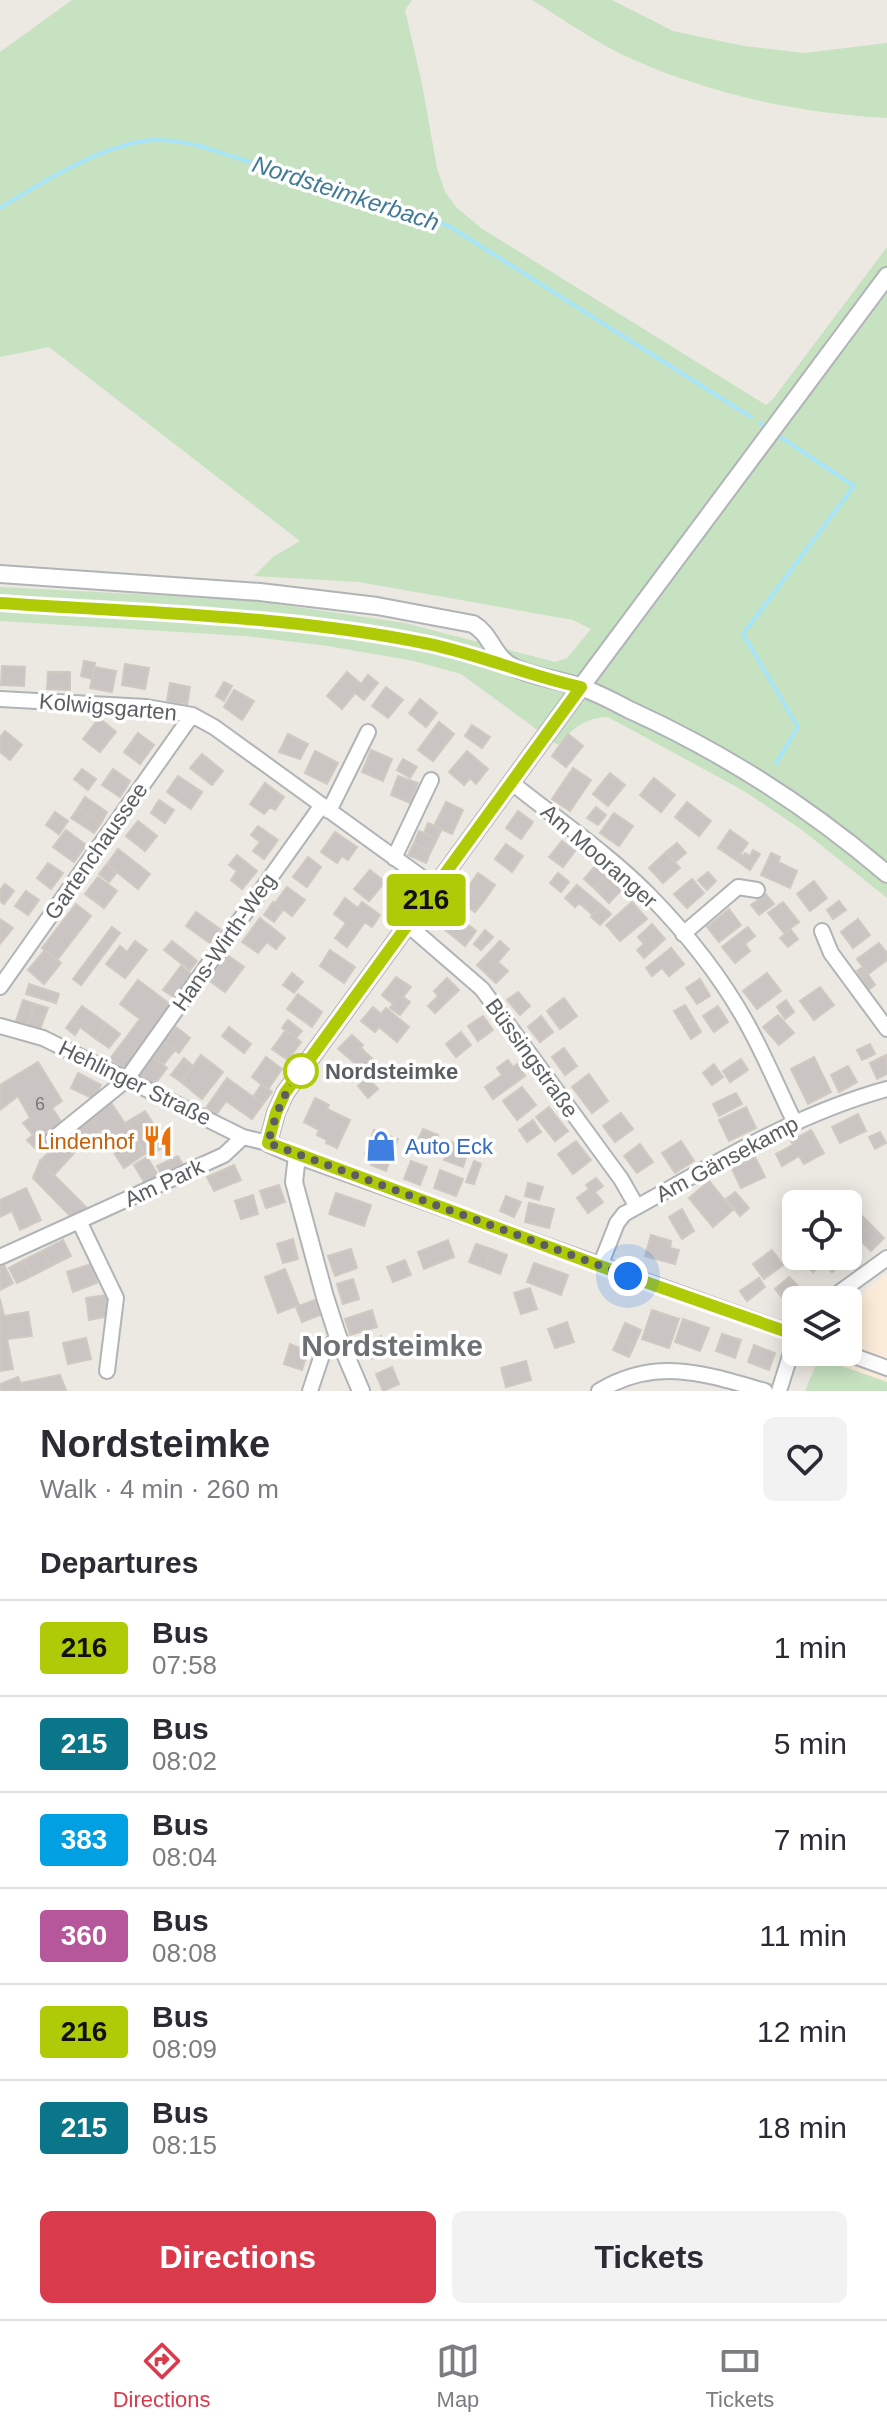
<!DOCTYPE html>
<html lang="en">
<head>
<meta charset="utf-8">
<style>
	body { margin:0; font-family:Arial,sans-serif; background:#f2f2f3; color:#2b2b33; height:100vh; display:flex; flex-direction:column; font-size:30px; white-space:nowrap }
	* { box-sizing:border-box; margin:0 }
	p { font-size:26px; color:#7c7c81 }
	.icon { flex:none; width:44px; height:44px; fill:none; stroke:currentColor; stroke-width:2; stroke-linecap:round; stroke-linejoin:round }
	.map { position:relative; height:1391px; overflow:hidden }
	.drawer { display:flex; flex-direction:column; background:#fff; flex:1 }
	.drawer>* { flex:none }
	.badge { padding:0 16px; border-radius:6px; font-size:28px; line-height:52px }
	.fabs { position:absolute; left:782px; top:1190px; display:grid; gap:16px }
	.fabs a { display:grid; place-items:center; width:80px; height:80px; border-radius:12px; background:#fff; box-shadow:0 4px 20px #0003; font-size:40px }
	.you { position:absolute; width:40px; height:40px; margin:-20px; border:6px solid #fff; border-radius:50%; background:#1a73e8; box-shadow:0 0 0 12px #1a73e833 }
	.map>.badge { position:absolute; translate:-50% -50%; box-shadow:0 0 0 4px #fff }
	h2 { padding:0 40px; font-size:30px; line-height:72px }
	.round { display:grid; place-items:center; flex:none; width:84px; height:84px; border-radius:12px; background:#f2f2f3 }
	.overview { display:flex; align-items:center; justify-content:space-between; height:136px; padding:0 40px }
	h1 { font-size:38px; font-weight:700; line-height:60px }
	.button { display:flex; gap:16px; margin-top:auto; padding:16px 40px }
	.button a { flex:1; height:92px; border-radius:12px; background:#d93b4d; color:#fff; font-size:32px; font-weight:700; line-height:92px; text-align:center }
	.button a+a { background:#f2f2f3; color:#2b2b33 }
	ul { padding:0; list-style:none }
	li { display:flex; align-items:center; gap:24px; height:96px; padding:0 40px; border-top:2px solid #e1e1e2 }
	li div { flex:1 }
	li b { display:block; font-size:30px }
	li em { font-style:normal }
	li .badge { min-width:88px; font-weight:700; text-align:center }
	.tab-bar { display:flex; justify-content:space-around; align-items:center; height:112px; border-top:2px solid #e1e1e2; background:#fff; font-size:22px; color:#7c7c81 }
	.tab-bar a { display:grid; justify-items:center; gap:4px }
	.tab-bar .current { color:#d93b4d }
	.map>svg:first-child { display:block }
	.commercial { fill:#faecd9 }
	.green { fill:#c7e2c1 }
	.lines { fill:none; stroke-linecap:round; stroke-linejoin:round }
	.stream { stroke:#a7e4f7; stroke-width:4 }
	.building { fill:#cac5c2; stroke:#d0c9c1; stroke-width:2 }
	.minor-casing { stroke:#b0b4b7; stroke-width:18 }
	.tertiary-casing { stroke:#b0b4b7; stroke-width:20 }
	.minor { stroke:#fff; stroke-width:14 }
	.tertiary { stroke:#fff; stroke-width:16 }
	.line-casing { stroke:#fff; stroke-width:18 }
	.line { stroke:#afcb08; stroke-width:12 }
	.walk { stroke:#5b5f62; stroke-width:8; stroke-dasharray:0 14.4 }
	.stop-dot { fill:#fff; stroke:#afcb08; stroke-width:4 }
	.labels { text-anchor:middle; dominant-baseline:central; stroke-width:7; stroke-linejoin:round; paint-order:stroke }
	.number-label { font-size:18px; fill:#77787a }
	.street-label { font-size:22px; fill:#5b5f62; stroke:#fff }
	.stop-label { font-size:22px; font-weight:bold; fill:#5b5f62; stroke:#fff; text-anchor:start }
	.food-label { font-size:22px; fill:#c56008; stroke:#fff; text-anchor:end }
	.shop-label { font-size:22px; fill:#366cbe; stroke:#fff; text-anchor:start }
	.water-label { font-size:24px; font-style:italic; fill:#417b97; stroke:#fff }
	.district-label { font-size:30px; font-weight:bold; fill:#6c7174; stroke:#fff }
</style>
</head>
<body>
<div class="map">
<svg width="887" height="1391" viewBox="0 0 887 1391">
	<rect width="100%" height="100%" fill="#ece8e2"/>
	<path class="commercial" d="M887,1273V1382L819,1358L821,1352H848V1304Z"/>
	<path class="green" d="M72,0H412L405,10L422,84L437,168L445,192L456,207L481,228L766,405L773,399L887,247V898L802,830L744,791L608,717C586,717 573,728 558,745L461,674L414,661L328,646L245,636L0,621V587L250,600L405,623L555,662L567,658L591,629L573,620L359,582L254,576L273,557L300,541L49,347L0,357V52Z
		M532,0H612L673,31L744,46L804,53L887,43V118C796,113 704,93 621,54C591,39 561,18 532,0Z
		M819,1358L887,1382V1391H805Z"/>
	<g class="lines">
		<path class="stream" d="M0,208C43,182 93,150 143,141C162,138 182,142 200,146L449,226L751,417
			M760,423L765,426
			M776,763L798,727L743,634L854,486L782,438"/>
	</g>
	<path class="building" d="M84,661L95,663L92,679L81,676Z
		M125,664L149,668L145,689L122,685Z
		M2,666L25,667L24,686L1,685Z
		M95,667L116,671L112,692L90,688Z
		M48,672H70V690L47,689Z
		M347,672L361,684L368,675L378,683L364,700L355,693L342,709L327,696Z
		M224,682L232,686L224,701L216,696Z
		M170,683L190,687L187,705L167,701Z
		M386,687L403,700L388,718L372,706Z
		M234,690L254,701L242,720L224,707Z
		M420,699L437,713L426,727L409,713Z
		M99,718L116,732L100,752L83,739Z
		M439,722L454,734L433,761L418,750Z
		M472,725L490,737L482,748L465,736Z
		M5,731L22,745L10,760L0,752V737Z
		M138,733L154,745L140,764L124,752Z
		M288,734L308,744L300,759L279,752Z
		M568,734L583,746L566,767L552,756Z
		M371,750L392,759L383,781L362,772Z
		M315,751L338,763L327,784L305,773Z
		M467,751L488,769L476,784L470,778L464,785L449,772Z
		M202,754L223,771L212,785L190,768Z
		M403,759L417,767L410,778L397,770Z
		M573,768L591,780L570,811L552,799Z
		M82,769L96,779L88,790L74,779Z
		M113,769L130,781L120,797L102,785Z
		M610,773L625,785L608,806L593,794Z
		M178,776L202,792L191,809L167,792Z
		M398,776L418,783L410,803L391,795Z
		M654,778L675,795L661,812L640,795Z
		M265,783L284,797L275,810L270,807L264,814L250,804Z
		M85,797L107,812L101,823L78,808Z
		M159,800L174,810L165,823L151,813Z
		M446,802L463,810L452,834L434,826Z
		M687,802L711,821L699,836L675,817Z
		M596,807L606,815L598,825L587,818Z
		M78,808L101,823L94,833L71,818Z
		M518,811L533,822L521,839L506,828Z
		M55,812L68,821L59,834L46,825Z
		M614,813L633,826L619,846L600,833Z
		M138,821L157,836L145,851L126,836Z
		M428,823L442,829L437,839L424,833Z
		M258,826L278,840L264,859L253,851L260,842L251,835Z
		M66,830L86,845L74,862L53,847Z
		M730,830L748,843L736,860L718,848Z
		M419,831L437,839L431,851L414,843Z
		M335,832L357,847L348,860L342,856L337,863L321,852Z
		M562,841L575,851L563,867L549,857Z
		M414,843L431,851L426,863L408,855Z
		M677,843L686,853L675,862L666,852Z
		M506,844L523,856L512,872L495,859Z
		M118,849L150,874L138,889L107,864Z
		M753,850L760,854L750,870L736,860L740,854L743,856L745,853L750,856Z
		M666,852L680,868L663,883L649,868Z
		M771,853L780,857L778,862L797,871L790,888L761,875Z
		M237,855L257,871L242,889L231,880L237,871L229,865Z
		M308,857L321,867L307,887L293,877Z
		M48,863L63,873L51,889L37,878Z
		M107,864L117,872L109,882L99,874Z
		M596,865L606,875L594,888L584,879Z
		M370,870L385,882L369,901L354,889Z
		M708,872L716,881L707,890L698,880Z
		M478,873L495,885L483,902L466,890Z
		M558,873L569,882L561,892L550,883Z
		M606,875L622,889L609,903L594,888Z
		M98,877L117,891L104,908L85,894Z
		M692,879L704,893L687,908L674,894Z
		M814,881L827,898L810,911L797,894Z
		M5,884L14,891L4,904L0,901V890Z
		M577,885L601,905L593,915L579,903L575,907L565,898Z
		M287,887L305,900L292,916L275,903Z
		M466,890L483,902L475,912L459,900Z
		M26,891L39,900L28,915L15,906Z
		M766,894L774,904L759,915L751,905Z
		M345,898L358,908L362,902L380,915L372,927L365,922L347,947L335,938L346,923L334,914Z
		M839,901L846,910L833,919L827,910Z
		M273,902L283,910L274,922L264,915Z
		M632,902L647,919L620,941L606,925Z
		M783,902L799,922L784,933L768,913Z
		M76,904L91,916L57,960L42,948Z
		M601,905L611,914L600,925L591,917Z
		M729,909L741,925L719,942L707,927Z
		M196,912L220,929L210,943L186,926Z
		M456,915L476,931L465,946L444,929Z
		M260,918L285,938L276,949L267,942L258,953L242,942Z
		M0,919L13,928L0,944Z
		M858,919L870,935L853,948L841,932Z
		M652,924L665,939L644,958L637,950L644,944L638,937Z
		M112,927L120,933L81,985L73,979Z
		M748,927L755,936L745,944L750,951L735,963L722,947Z
		M485,930L493,937L481,950L474,944Z
		M791,930L798,939L788,947L780,938Z
		M135,941L147,950L125,978L106,964L120,946L127,952Z
		M172,941L197,961L190,970L164,950Z
		M500,941L509,949L498,962L508,971L496,983L477,965Z
		M879,943L887,953V960L868,974L857,959Z
		M671,948L684,964L669,976L662,968L652,976L646,968Z
		M45,950L61,963L44,984L28,970Z
		M330,950L355,967L344,983L320,966Z
		M226,954L244,967L225,992L207,979Z
		M181,966L193,975L175,998L163,990Z
		M863,967L875,985L869,989L857,971Z
		M292,973L303,982L294,993L283,985Z
		M767,973L781,991L757,1009L743,991Z
		M396,977L411,987L403,997L410,1002L400,1015L390,1008L393,1004L382,995Z
		M447,978L459,990L435,1013L428,1006L438,996L434,991Z
		M700,979L710,996L697,1004L686,988Z
		M138,980L171,1005L124,1069L110,1059L140,1019L120,1004Z
		M29,984L59,994L56,1003L26,994Z
		M820,987L834,1005L814,1020L800,1001Z
		M518,992L530,1006L520,1015L507,1000Z
		M298,994L322,1012L312,1027L287,1009Z
		M564,998L577,1016L560,1029L547,1011Z
		M23,1000L35,1004L28,1025L16,1021Z
		M786,1000L794,1012L785,1019L777,1007Z
		M35,1004L48,1008L40,1029L28,1025Z
		M685,1005L693,1018L682,1024L674,1011Z
		M82,1006L107,1024L96,1039L80,1027L75,1035L66,1028Z
		M718,1006L728,1022L714,1032L703,1016Z
		M373,1007L381,1014L386,1008L409,1027L397,1042L379,1027L375,1032L361,1021Z
		M778,1015L794,1033L779,1045L763,1027Z
		M483,1016L493,1030L478,1041L468,1026Z
		M541,1016L553,1032L540,1042L528,1027Z
		M693,1018L701,1032L691,1039L682,1024Z
		M288,1020L302,1031L296,1038L282,1028Z
		M107,1024L120,1034L109,1048L96,1039Z
		M176,1027L190,1038L179,1053L164,1042Z
		M229,1027L251,1044L244,1053L222,1036Z
		M286,1030L301,1042L288,1060L272,1049Z
		M461,1032L471,1045L456,1057L446,1044Z
		M352,1035L363,1045L361,1048L379,1065L369,1075L338,1049Z
		M164,1042L175,1050L163,1065L153,1057Z
		M870,1044L875,1054L862,1060L857,1050Z
		M564,1048L577,1066L565,1075L552,1057Z
		M201,1055L223,1072L202,1099L181,1082Z
		M886,1055L887,1074L877,1079L870,1063Z
		M153,1057L167,1068L154,1085L139,1074Z
		M266,1057L282,1069L268,1089L252,1077Z
		M814,1057L831,1092L808,1104L791,1069Z
		M184,1058L193,1066L181,1082L171,1075Z
		M741,1059L748,1070L730,1082L723,1071Z
		M508,1060L513,1067L517,1064L525,1076L493,1099L485,1087L502,1075L497,1068Z
		M38,1062L62,1101L52,1108L63,1124L36,1149L27,1140L33,1135L23,1123L30,1118L18,1096L0,1110V1085Z
		M714,1064L723,1077L712,1085L703,1073Z
		M848,1066L857,1082L839,1092L831,1075Z
		M78,1073L101,1085L94,1099L71,1088Z
		M589,1074L608,1101L592,1113L572,1087Z
		M367,1077L378,1089L368,1098L358,1086Z
		M227,1078L263,1104L252,1119L226,1101L216,1115L206,1108Z
		M262,1084L272,1092L263,1104L253,1097Z
		M522,1087L536,1105L517,1120L503,1101Z
		M736,1093L742,1104L719,1116L713,1104Z
		M315,1098L329,1105L327,1109L350,1120L337,1148L326,1143L327,1140L317,1135L319,1130L304,1122Z
		M110,1101L145,1154L124,1168L89,1115Z
		M549,1107L568,1131L555,1141L536,1117Z
		M746,1107L756,1128L729,1141L719,1120Z
		M145,1111L167,1145L148,1157L125,1123Z
		M621,1113L633,1129L615,1142L603,1126Z
		M858,1114L866,1131L840,1143L832,1127Z
		M89,1115L100,1131L75,1152L63,1138Z
		M533,1120L541,1132L527,1142L519,1130Z
		M423,1129L438,1135L430,1153L415,1147Z
		M374,1130L398,1139L386,1171L371,1165L374,1157L365,1154Z
		M811,1130L824,1153L804,1164L799,1156L782,1166L776,1154L793,1145L791,1141Z
		M880,1132L886,1143L875,1149L869,1137Z
		M63,1138L75,1152L54,1175L40,1161Z
		M576,1141L591,1160L573,1174L558,1154Z
		M681,1141L694,1161L675,1173L662,1153Z
		M451,1142L469,1148L463,1167L444,1160Z
		M640,1144L653,1162L637,1173L624,1156Z
		M178,1156L184,1167L163,1178L157,1166Z
		M147,1157L159,1177L146,1185L134,1165Z
		M755,1157L765,1177L741,1188L732,1169Z
		M40,1161L89,1210L73,1219L33,1178Z
		M411,1161L427,1167L420,1185L404,1179Z
		M474,1161L481,1164L474,1184L466,1182Z
		M234,1165L241,1180L214,1191L207,1177Z
		M440,1170L463,1179L456,1196L434,1188Z
		M596,1178L603,1186L595,1192L603,1202L588,1213L577,1198L589,1189L586,1185Z
		M709,1181L733,1210L713,1227L689,1198Z
		M528,1183L543,1187L539,1200L525,1196Z
		M279,1185L285,1202L266,1208L260,1191Z
		M26,1188L41,1220L20,1230L12,1211L0,1217V1200Z
		M735,1192L749,1208L740,1216L726,1199Z
		M336,1193L371,1205L364,1226L329,1214Z
		M253,1195L258,1214L241,1219L235,1201Z
		M506,1196L521,1202L514,1217L500,1211Z
		M529,1203L554,1209L549,1228L525,1222Z
		M682,1209L694,1231L682,1239L669,1217Z
		M861,1215L884,1238L871,1251L862,1242L855,1248L848,1241V1228Z
		M651,1235L671,1241L670,1248L679,1250L675,1264L645,1256Z
		M293,1239L298,1259L283,1263L277,1244Z
		M63,1240L71,1256L51,1266L42,1251Z
		M448,1240L454,1257L424,1269L418,1252Z
		M476,1244L491,1249L485,1268L469,1262Z
		M351,1249L357,1268L335,1276L328,1256Z
		M491,1249L507,1255L500,1274L485,1268Z
		M772,1250L783,1265L764,1279L753,1264Z
		M42,1251L51,1266L32,1276L24,1260Z
		M802,1256H836L842,1263L832,1272L824,1262L813,1272L800,1257Z
		M24,1260L32,1276L17,1283L9,1268Z
		M405,1260L411,1275L393,1282L387,1267Z
		M534,1263L568,1275L561,1295L527,1282Z
		M91,1264L97,1283L73,1292L67,1272Z
		M4,1265L13,1283L0,1290V1267Z
		M285,1269L299,1305L278,1313L265,1277Z
		M789,1277L808,1296L804,1300H796L795,1307L786,1296L783,1299L775,1289Z
		M759,1278L765,1287L747,1301L740,1291Z
		M353,1279L359,1299L343,1304L337,1284Z
		M530,1288L537,1309L521,1314L514,1293Z
		M106,1295L109,1316L89,1320L86,1298Z
		M0,1299L4,1316L28,1312L32,1336L7,1339L13,1369L0,1371Z
		M315,1300L320,1315L302,1322L296,1307Z
		M372,1310L377,1327L350,1335L345,1319Z
		M652,1310L679,1319L669,1348L642,1339Z
		M683,1319L709,1328L700,1351L675,1342Z
		M567,1322L574,1342L555,1348L548,1329Z
		M625,1323L641,1330L634,1346L618,1339Z
		M722,1334L741,1340L735,1358L716,1351Z
		M381,1336L388,1351L371,1359L364,1343Z
		M86,1338L91,1359L68,1364L63,1343Z
		M618,1339L634,1346L629,1357L613,1350Z
		M290,1344L308,1351L302,1370L284,1364Z
		M754,1345L775,1353L769,1370L748,1362Z
		M526,1361L531,1380L506,1387L501,1368Z
		M392,1367L399,1384L383,1391L376,1374Z
		M60,1375L66,1390L60,1391H24L21,1383Z
		M18,1377L24,1391H0V1384Z"/>
	<g class="lines">
		<defs>
			<path id="minor" d="M0,699L146,707L192,715L214,727L435,887
				M512,783C558,820 609,854 650,896C689,936 726,983 752,1033C767,1061 780,1092 794,1121
				M329,811L368,732
				M394,858L431,780
				M408,925L482,989L621,1179L637,1207
				M822,931L831,953L887,1029
				M683,934L738,887L757,890
				M0,987L192,715
				M0,1026L43,1038L243,1137L268,1143
				M53,1139L126,1080L322,805
				M297,1156L796,1335
				M79,1221L116,1298L107,1371
				M0,1257L224,1155L243,1137
				M600,1266L617,1223L624,1214C710,1167 792,1115 887,1089
				M829,1300L887,1258
				M843,1352L887,1368
				M310,1391L322,1355L338,1337
				M599,1391C656,1356 706,1374 765,1391
				M779,1391L796,1337"/>
			<path id="tertiary" d="M0,574L260,592L377,606L473,624C492,635 492,656 513,667C534,678 561,679 583,688C600,694 616,703 632,711C724,753 810,808 887,874
				M361,1391L338,1337L325,1297L294,1182L297,1156L268,1143L276,1113L285,1093L581,687L887,276"/>
		</defs>
		<use href="#minor" class="minor-casing"/>
		<use href="#tertiary" class="tertiary-casing"/>
		<use href="#minor" class="minor"/>
		<use href="#tertiary" class="tertiary"/>
	</g>
	<g class="lines">
		<defs>
			<path id="line" d="M0,603C143,613 288,615 429,644C481,655 530,676 581,687L285,1093L276,1113L268,1143L600,1266L796,1335"/>
		</defs>
		<use href="#line" class="line-casing"/>
		<use href="#line" class="line"/>
		<path class="walk" d="M301,1071C283,1092 275,1117 268,1143L628,1276"/>
	</g>
	<defs>
		<symbol id="restaurant-bare" viewBox="-9 -9 18 18"><path d="M-5-6h1v4h1v-4h1v4h1v-4h1v5L-1.5 .5V6h-2V.5L-5-1ZM5-6V6H3V1.5H1.5Q1.5-4 5-6Z" fill="#e8710a" stroke="#fff" stroke-width="2.5" paint-order="stroke"/></symbol>
		<symbol id="shop-bare" viewBox="-9 -9 18 18"><path d="M-5-2.5h2.3a2.7 3.5 0 0 1 5.4 0H5L5.5 6h-11ZM-1.5-2.5h3a1.5 2.3 0 0 0-3 0Z" fill="#3f7fe0" stroke="#fff" stroke-width="2.5" paint-order="stroke"/></symbol>
	</defs>
	<g fill-rule="evenodd">
		<use href="#restaurant-bare" x="136" y="1119" width="44" height="44"/>
		<use href="#shop-bare" x="359" y="1124" width="44" height="44"/>
	</g>
	<circle class="stop-dot" cx="301" cy="1071" r="16"/>
	<g class="labels">
		<g class="number-label">
			<text x="40" y="1104">6</text>
		</g>
		<g class="street-label">
			<text transform="translate(108 707) rotate(5)">Kolwigsgarten</text>
			<text transform="translate(96 851) rotate(-55)">Gartenchaussee</text>
			<text transform="translate(599 856) rotate(41)">Am Mooranger</text>
			<text transform="translate(224 942) rotate(-55)">Hans-Wirth-Weg</text>
			<text transform="translate(532 1058) rotate(54)">Büssingstraße</text>
			<text transform="translate(135 1083) rotate(26)">Hehlinger Straße</text>
			<text transform="translate(727 1159) rotate(-28)">Am Gänsekamp</text>
			<text transform="translate(164 1183) rotate(-25)">Am Park</text>
		</g>
		<g class="stop-label">
			<text x="325" y="1071">Nordsteimke</text>
		</g>
		<g class="food-label">
			<text x="134" y="1141">Lindenhof</text>
		</g>
		<g class="shop-label">
			<text x="405" y="1146">Auto Eck</text>
		</g>
		<g class="water-label">
			<text transform="translate(346 193) rotate(18)">Nordsteimkerbach</text>
		</g>
		<g class="district-label">
			<text x="392" y="1345">Nordsteimke</text>
		</g>
	</g>
</svg>
<div class="fabs">
<a><svg class="icon" aria-label="locate" viewBox="0 0 24 24"><circle cx="12" cy="12" r="6"/><path d="M12 2v4M12 18v4M2 12h4M18 12h4"/></svg></a>
<a><svg class="icon" aria-label="layers" viewBox="0 0 24 24"><path d="M12 4l9 5-9 5-9-5zM3 14l9 5 9-5"/></svg></a>
</div>
<div class="you" style="left:628px;top:1276px"></div>
<b class="badge" style="left:426px;top:900px;background:#afcb08;color:#111">216</b>
</div>
<section class="drawer">
<div class="overview"><div><h1>Nordsteimke</h1><p>Walk · 4 min · 260 m</p></div><a class="round"><svg class="icon" aria-label="heart" viewBox="0 0 24 24"><path d="M12 20l-8-8c-3-5 5-10 8-4 3-6 11-1 8 4z"/></svg></a></div>
<h2>Departures</h2>
<ul>
<li><span class="badge" style="background:#afcb08;color:#111">216</span><div><b>Bus</b><p>07:58</p></div><em>1 min</em></li>
<li><span class="badge" style="background:#097689;color:#fff">215</span><div><b>Bus</b><p>08:02</p></div><em>5 min</em></li>
<li><span class="badge" style="background:#00a0e3;color:#fff">383</span><div><b>Bus</b><p>08:04</p></div><em>7 min</em></li>
<li><span class="badge" style="background:#b6579b;color:#fff">360</span><div><b>Bus</b><p>08:08</p></div><em>11 min</em></li>
<li><span class="badge" style="background:#afcb08;color:#111">216</span><div><b>Bus</b><p>08:09</p></div><em>12 min</em></li>
<li><span class="badge" style="background:#097689;color:#fff">215</span><div><b>Bus</b><p>08:15</p></div><em>18 min</em></li>
</ul>
<div class="button"><a>Directions</a><a>Tickets</a></div>
</section>
<nav class="tab-bar">
<a class="current"><svg class="icon" aria-label="directions" viewBox="0 0 24 24"><path d="M12 3l9 9-9 9-9-9zM9 14v-3h6M13 9l2 2-2 2"/></svg>Directions</a>
<a><svg class="icon" aria-label="map" viewBox="0 0 24 24"><path d="M3 6l6-2 6 2 6-2v14l-6 2-6-2-6 2zM9 4v14M15 6v14"/></svg>Map</a>
<a><svg class="icon" aria-label="tickets" viewBox="0 0 24 24"><path d="M3 7h18v10H3zM15 7v10"/></svg>Tickets</a>
</nav>
</body>
</html>
